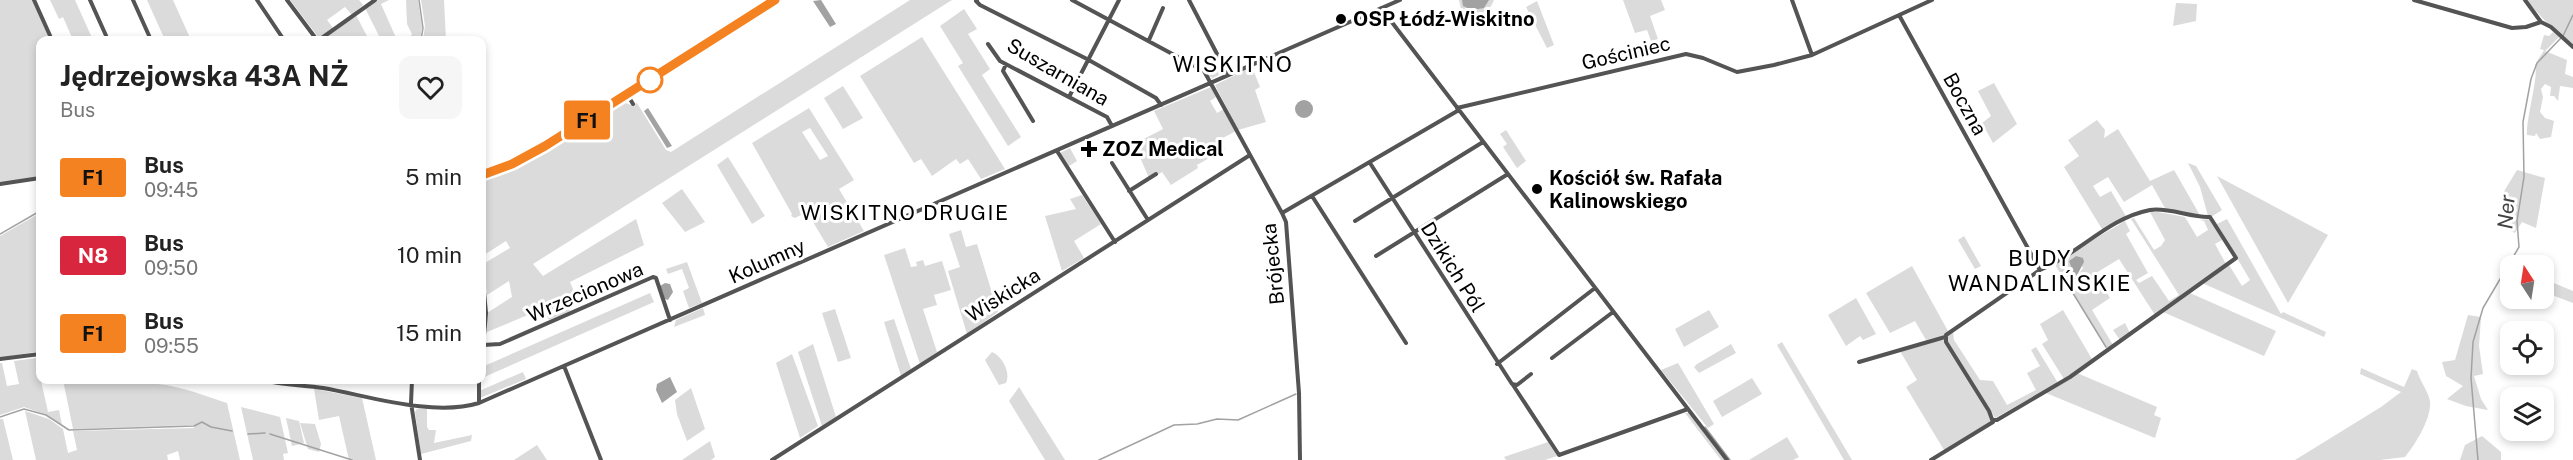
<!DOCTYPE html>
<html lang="en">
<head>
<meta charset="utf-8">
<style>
	body { margin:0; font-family:"Public Sans",sans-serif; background:#f6f6f6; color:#222; height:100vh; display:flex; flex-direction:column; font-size:22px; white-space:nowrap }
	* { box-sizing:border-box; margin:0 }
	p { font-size:20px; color:#767676 }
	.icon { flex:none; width:33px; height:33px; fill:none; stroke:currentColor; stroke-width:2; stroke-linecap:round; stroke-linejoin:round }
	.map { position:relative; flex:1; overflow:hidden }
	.side { position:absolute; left:36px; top:36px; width:450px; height:348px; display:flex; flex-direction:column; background:#fff; border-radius:12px; box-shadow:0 3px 9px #0003 }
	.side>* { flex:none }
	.badge { padding:0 12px; border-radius:4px; font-size:21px; line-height:39px }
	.needle { width:39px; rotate:348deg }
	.fabs { position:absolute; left:2500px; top:255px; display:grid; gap:12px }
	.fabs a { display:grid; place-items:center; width:54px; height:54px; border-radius:12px; background:#fff; box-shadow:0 3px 9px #0003; font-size:30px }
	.map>.badge { position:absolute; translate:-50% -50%; box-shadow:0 0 0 3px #fff }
	.round { display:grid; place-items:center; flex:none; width:63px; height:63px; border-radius:12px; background:#f6f6f6 }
	.headline { display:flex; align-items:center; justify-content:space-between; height:102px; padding:0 24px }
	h1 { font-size:28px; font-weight:700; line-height:45px }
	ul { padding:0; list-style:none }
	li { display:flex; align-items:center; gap:18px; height:78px; padding:0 24px }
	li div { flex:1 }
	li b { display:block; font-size:22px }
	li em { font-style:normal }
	li .badge { min-width:66px; font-weight:700; text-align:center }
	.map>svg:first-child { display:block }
	.green { fill:#dbdbdb; fill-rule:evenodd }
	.water { fill:#a2a2a2 }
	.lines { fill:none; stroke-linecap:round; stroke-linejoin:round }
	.stream { stroke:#a2a2a2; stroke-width:1.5 }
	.minor { stroke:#545454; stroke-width:4 }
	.line-casing { stroke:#fff; stroke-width:14 }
	.line { stroke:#f58220; stroke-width:9 }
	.poi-dot { fill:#000; stroke:#fff; stroke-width:2 }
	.stop-dot { fill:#fff; stroke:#f58220; stroke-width:3 }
	.labels { text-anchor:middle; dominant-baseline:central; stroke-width:6; stroke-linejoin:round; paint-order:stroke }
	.poi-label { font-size:20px; font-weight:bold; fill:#000; stroke:#fff; text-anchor:start }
	.street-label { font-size:20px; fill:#000; stroke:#fff }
	.neighbourhood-label { font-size:21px; letter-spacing:1.5px; fill:#000; stroke:#fff }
	.water-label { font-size:21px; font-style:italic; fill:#434343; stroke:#fff }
	.quarter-label { font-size:22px; letter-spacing:1.5px; fill:#000; stroke:#fff }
</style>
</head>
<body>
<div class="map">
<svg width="2573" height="460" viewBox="0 0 2573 460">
	<rect width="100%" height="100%" fill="#fff"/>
	<path class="green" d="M0,0H33L50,38L48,40H40V177L0,183Z
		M50,0H75L93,40H73L63,17L59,19Z
		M147,0H173L191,40H165Z
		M290,0H359L363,5L352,15L345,7L327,20L334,29L319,38Z
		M376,0H389L381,4L397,40H381L365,8Z
		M406,0H418L422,27L420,40H408L412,34L407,24Z
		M421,0H444L446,40H423L425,26Z
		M768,0H772L702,45H696Z
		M779,0L780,1L674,68L675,66Z
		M910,0H952L533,264L543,276L636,219L644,245L570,282L575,294L564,299L570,311L549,320L542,309L487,332V313L512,297L509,281L487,295L483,264L510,248L506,241L484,255L482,254V177L506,170L540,154L544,151L506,169L547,147L621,101L616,106L623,102L631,105L637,103L666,150L671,152Z
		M1459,0H1494C1487,18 1476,15 1461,9Z
		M1623,0H1661L1665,10L1650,16L1658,39L1651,41L1647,30L1635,33Z
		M2526,0H2573V44L2546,22Z
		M1537,1L1554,45L1547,48L1526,7Z
		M2176,3L2197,4L2196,21L2173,26Z
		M964,9L977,29L968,34L990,69L982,75L1021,137L1008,146L958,66L963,63L940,26Z
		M356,15L369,40H344L342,37L341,40H322Z
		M2553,32L2559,37L2545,51L2567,60L2565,74L2573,77V88L2560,86L2558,101L2554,96H2550L2551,87L2545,84L2541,89L2543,97L2540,112L2545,118L2554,121L2551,137L2540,139L2536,133L2535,136L2527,135C2526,118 2539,76 2535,65L2544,50L2540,49L2544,35L2549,36Z
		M922,37L1005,169L981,179L968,159L960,164L956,159L932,176L921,159L914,163L860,76Z
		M1220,64L1223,73L1211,79L1212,77H1209L1207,70L1216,66L1218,68Z
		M1252,67L1260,87L1255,90L1266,122L1238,130L1215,85Z
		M1994,83L2017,124L1993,143L1982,123L1991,116L1978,91Z
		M843,86L863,118L843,129L824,98Z
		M1211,87L1216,97L1210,101L1217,113L1224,109L1236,131L1219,140L1225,149L1197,165L1198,168L1171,185L1162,172L1150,180L1134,144L1163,129L1154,111Z
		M600,107L593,114L521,157V155Z
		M809,108L854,180L839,189L864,231L828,247L807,212L795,218L791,216L792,214L752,143ZM810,128L828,156L820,160L802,132Z
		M2097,120L2105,130L2104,138L2118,129L2150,181L2174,170L2201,217L2166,210L2152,185L2124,202L2108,177L2093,186L2100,197L2111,191L2127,218L2102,229L2064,167L2079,156L2068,140Z
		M1506,130L1526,161L1517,168L1503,147L1507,144L1500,134Z
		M1070,148L1077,161L1069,166L1060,153Z
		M728,157L765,216L752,224L717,165Z
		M2188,163L2196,166L2222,210L2211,217L2208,216L2200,187Z
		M2517,170L2545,178L2536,228L2522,222L2515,233L2502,227L2503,193Z
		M2217,176L2328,235L2288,303Z
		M682,189L705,222L685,232L662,203Z
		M1082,195L1101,224L1074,241L1084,258L1062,271L1045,216L1076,209L1070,199Z
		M2150,212H2158L2185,217L2197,237L2208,230L2204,221L2200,220L2210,219L2224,239L2215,244L2226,264L2155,315L2119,259L2096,273L2110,298L2092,310L2113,345L2107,350L2054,263L2125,221L2130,231L2126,234L2148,273L2136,280L2139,283L2152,276L2169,301L2179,295L2131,219L2134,218L2154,250L2161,246L2165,240ZM2076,256L2083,268L2075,279L2069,261Z
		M40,213V351L0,358V236Z
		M2227,219L2281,314L2283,312L2326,332L2324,337L2202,283L2229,265L2242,286L2250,280L2217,224Z
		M961,230L966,247L977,244L998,312L967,334L948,271L960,267L949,234Z
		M1964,236L1981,266L1975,269L1958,240Z
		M905,248L911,267L917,266L916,262L923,260L925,266L942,261L951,290L934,295L937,305L923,309L937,352L920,364L884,255Z
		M687,262L702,303L689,308L683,291L689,288L682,269L668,274L666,269Z
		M1912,266L1948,331L1944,335L1926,340L1915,321L1890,333L1866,293Z
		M2544,279L2573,291V303L2544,292Z
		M650,293L654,302L482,378V367Z
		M2190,293L2276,331L2264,356L2163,312Z
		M1856,298L1876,334L1863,340L1860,336L1846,346L1828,315Z
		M703,308L705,315L674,327L676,320Z
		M835,309L851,358L838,362L822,313Z
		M1709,310L1719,327L1684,347L1675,329Z
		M2063,310L2092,359L2064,379L2042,344L2048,340L2040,324Z
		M2468,315L2481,317L2479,346L2483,374L2474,376L2481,399L2488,410L2466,406L2447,399L2463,386L2446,376L2442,362L2455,360Z
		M894,319L911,369L901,376L884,322Z
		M2125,323L2130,333L2120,340L2113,330Z
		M1953,331L1954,340L1980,380L1993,381L2007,405L2036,390L2027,373L2040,366L2031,350L2036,347L2058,383L1995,418L1947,341V335Z
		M1944,339L1990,416L1991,423L1944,450L1906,387L1917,380L1900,351Z
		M1782,342L1852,460H1844L1777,345Z
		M813,344L836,417L822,426L798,352Z
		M1731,344L1736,353L1699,373L1694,367L1697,364Z
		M992,352C1002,356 1011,372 1006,383L999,385L985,360Z
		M792,354L818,426L800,438L776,363Z
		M36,358L48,412L59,410L62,425L47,415L24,407L0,415V363H2L7,386L19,384L14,361Z
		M1678,363L1714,424L1708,428L1661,370Z
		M2361,368L2404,387L2412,369L2417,371C2420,381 2428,391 2430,401C2432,418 2415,445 2405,457L2380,460H2295L2381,407L2401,392L2360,374Z
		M523,372L526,379L480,398L479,391Z
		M2077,373L2157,407L2154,415L2161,418L2155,438L2046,393Z
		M1752,378L1762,394L1722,417L1713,401Z
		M63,380H139L140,383C173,383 197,393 227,403L240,460H180L178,451L167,455L168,460H36L25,411L49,419L63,429L68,453L77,450L73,431L194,428V425L73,429Z
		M1019,387L1065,460H1045L1009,401Z
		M691,388L705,429L687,441L677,414L675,400Z
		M314,389L362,398L376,460H349L339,416L319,420Z
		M241,407L280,417L288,453L283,454L284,460H253Z
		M417,409H427V427L429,430H436L434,443L472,435L471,441L421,454L415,412Z
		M1685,413H1689L1725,460H1721Z
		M286,418L299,421L304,443L292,446Z
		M0,419H3L13,460H0Z
		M300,423L315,424L321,444L319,452L308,449Z
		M2482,436L2501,452V460H2460L2465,445Z
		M1787,437L1799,457L1793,460H1749Z
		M710,441L715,457L711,460H682Z
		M1548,442L1557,456L1545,460H1506L1504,457Z
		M537,445L547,460H514Z"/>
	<path class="water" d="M821,0L836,24L830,27L813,1Z
		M1462,0H1489L1484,8L1472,10L1463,6Z
		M1295 109a9 9 0 1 1 18 0a9 9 0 1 1-18 0Z
		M648,108L672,146L667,148L644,111Z
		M2076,256L2083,258L2084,262L2075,279L2069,261Z
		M665,283L670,284L673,292L668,300L665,299L660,286Z
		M670,377L677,392L662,403L656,390L657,384Z"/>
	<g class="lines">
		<path class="stream" d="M419,0L423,28L421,40
			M2563,36L2573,15
			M0,234L40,211
			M2075,279L2068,285L2106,347
			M0,417L24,409L46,415L69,430L194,426L202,422L211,427L232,431
			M1705,427L1730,460
			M248,434L265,433
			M270,434L352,460
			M1099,460L1174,425L1197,424L1217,419L1238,420L1296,394
			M2478,460L2471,378L2473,342L2483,308L2519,247L2517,221L2524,177L2523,122L2531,79L2537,63L2561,38"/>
		<path class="minor" d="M34,0L52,40
			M90,0L108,40
			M133,0L151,40
			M257,0L284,40
			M287,0L317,40
			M977,0L976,1L980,5L1087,59L1156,98L1161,105
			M1072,0L1204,71L1282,213L1286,222L1299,393L1300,460
			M1189,0L1228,75
			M1792,0L1812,55
			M2414,0L2512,28L2526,27L2541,22L2551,27L2573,47
			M2525,0L2541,22
			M1381,8L1727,460
			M1899,15L2040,270L1946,335V342L1989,411L1993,422L1931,460
			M319,40L375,0
			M1149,40L1163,8
			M988,44L1000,61L1107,117L1112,126
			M1006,64L1003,71L1033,121
			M627,94L633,104
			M1069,97L1119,0
			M1457,108L1686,54L1703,58L1737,72L1774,65L1812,55L1932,0
			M1057,151L1115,242
			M1112,163L1148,220
			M1370,163L1512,384L1517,385L1531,374
			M482,175L512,164L545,146L775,0
			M0,184L40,178
			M1129,191L1156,174
			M1312,196L1406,343
			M1282,213L1459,110
			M1355,221L1483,142
			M1376,256L1508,174
			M482,271L486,313L482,358
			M483,345L500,344L653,277L656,278L670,320
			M1552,358L1613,312
			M0,359L40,354
			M1859,362L1945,337
			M1497,364L1595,288
			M564,366L601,460
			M263,380C282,385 303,385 323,388C369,396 433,417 479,403L1400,0
			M412,380L411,403L420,460
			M479,380V403
			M1513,385L1559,455L1688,409
			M1993,420H1997L2070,377L2236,258L2210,217C2191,218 2169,207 2150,210C2108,218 2079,254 2040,270
			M772,460L1250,155"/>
	</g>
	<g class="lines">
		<defs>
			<path id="line" d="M482,175L512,164L545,146L775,0"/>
		</defs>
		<use href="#line" class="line-casing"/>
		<use href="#line" class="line"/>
	</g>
	<g class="poi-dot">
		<circle cx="1341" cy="19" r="6"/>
		<path d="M1086 140h6v6h6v6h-6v6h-6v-6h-6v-6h6z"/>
		<circle cx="1537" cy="189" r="6"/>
	</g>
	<circle class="stop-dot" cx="650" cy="80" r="12"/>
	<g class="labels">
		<g class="poi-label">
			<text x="1353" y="19">OSP Łódź-Wiskitno</text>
			<text x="1102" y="149">ZOZ Medical</text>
			<text x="1549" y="178">Kościół św. Rafała<tspan x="1549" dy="23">Kalinowskiego</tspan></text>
		</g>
		<g class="street-label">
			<text transform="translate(1626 53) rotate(-13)">Gościniec</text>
			<text transform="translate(1058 72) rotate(30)">Suszarniana</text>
			<text transform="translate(1965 104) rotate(61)">Boczna</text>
			<text transform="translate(767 261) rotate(-24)">Kolumny</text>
			<text transform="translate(1273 264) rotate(-96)">Brójecka</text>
			<text transform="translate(1453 267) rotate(58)">Dzikich Pól</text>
			<text transform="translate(585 292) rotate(-23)">Wrzecionowa</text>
			<text transform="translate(1003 295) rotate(-32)">Wiskicka</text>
		</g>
		<g class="neighbourhood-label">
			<text x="905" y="212">WISKITNO DRUGIE</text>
		</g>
		<g class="water-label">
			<text transform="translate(2506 212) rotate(-86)">Ner</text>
		</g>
		<g class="quarter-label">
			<text x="1233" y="64">WISKITNO</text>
			<text x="2040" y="258">BUDY<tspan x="2040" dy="25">WANDALIŃSKIE</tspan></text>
		</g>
	</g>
</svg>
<div class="fabs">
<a><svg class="needle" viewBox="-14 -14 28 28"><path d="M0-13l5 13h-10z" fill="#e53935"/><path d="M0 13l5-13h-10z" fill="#767676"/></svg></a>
<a><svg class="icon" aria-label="locate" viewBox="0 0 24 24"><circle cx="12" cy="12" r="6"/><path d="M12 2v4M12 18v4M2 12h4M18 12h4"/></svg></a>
<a><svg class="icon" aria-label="layers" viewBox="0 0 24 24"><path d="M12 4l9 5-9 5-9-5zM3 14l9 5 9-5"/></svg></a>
</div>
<b class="badge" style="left:587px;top:120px;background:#f58220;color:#111">F1</b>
<section class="side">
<div class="headline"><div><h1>Jędrzejowska 43A NŻ</h1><p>Bus</p></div><a class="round"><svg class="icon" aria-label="heart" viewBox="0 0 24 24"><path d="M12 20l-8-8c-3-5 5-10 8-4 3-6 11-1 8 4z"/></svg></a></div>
<ul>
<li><span class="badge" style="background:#f58220;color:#111">F1</span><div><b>Bus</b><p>09:45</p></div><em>5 min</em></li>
<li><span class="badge" style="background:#d7263d;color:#fff">N8</span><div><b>Bus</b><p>09:50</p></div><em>10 min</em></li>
<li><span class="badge" style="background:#f58220;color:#111">F1</span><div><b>Bus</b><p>09:55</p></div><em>15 min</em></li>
</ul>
</section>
</div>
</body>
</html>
